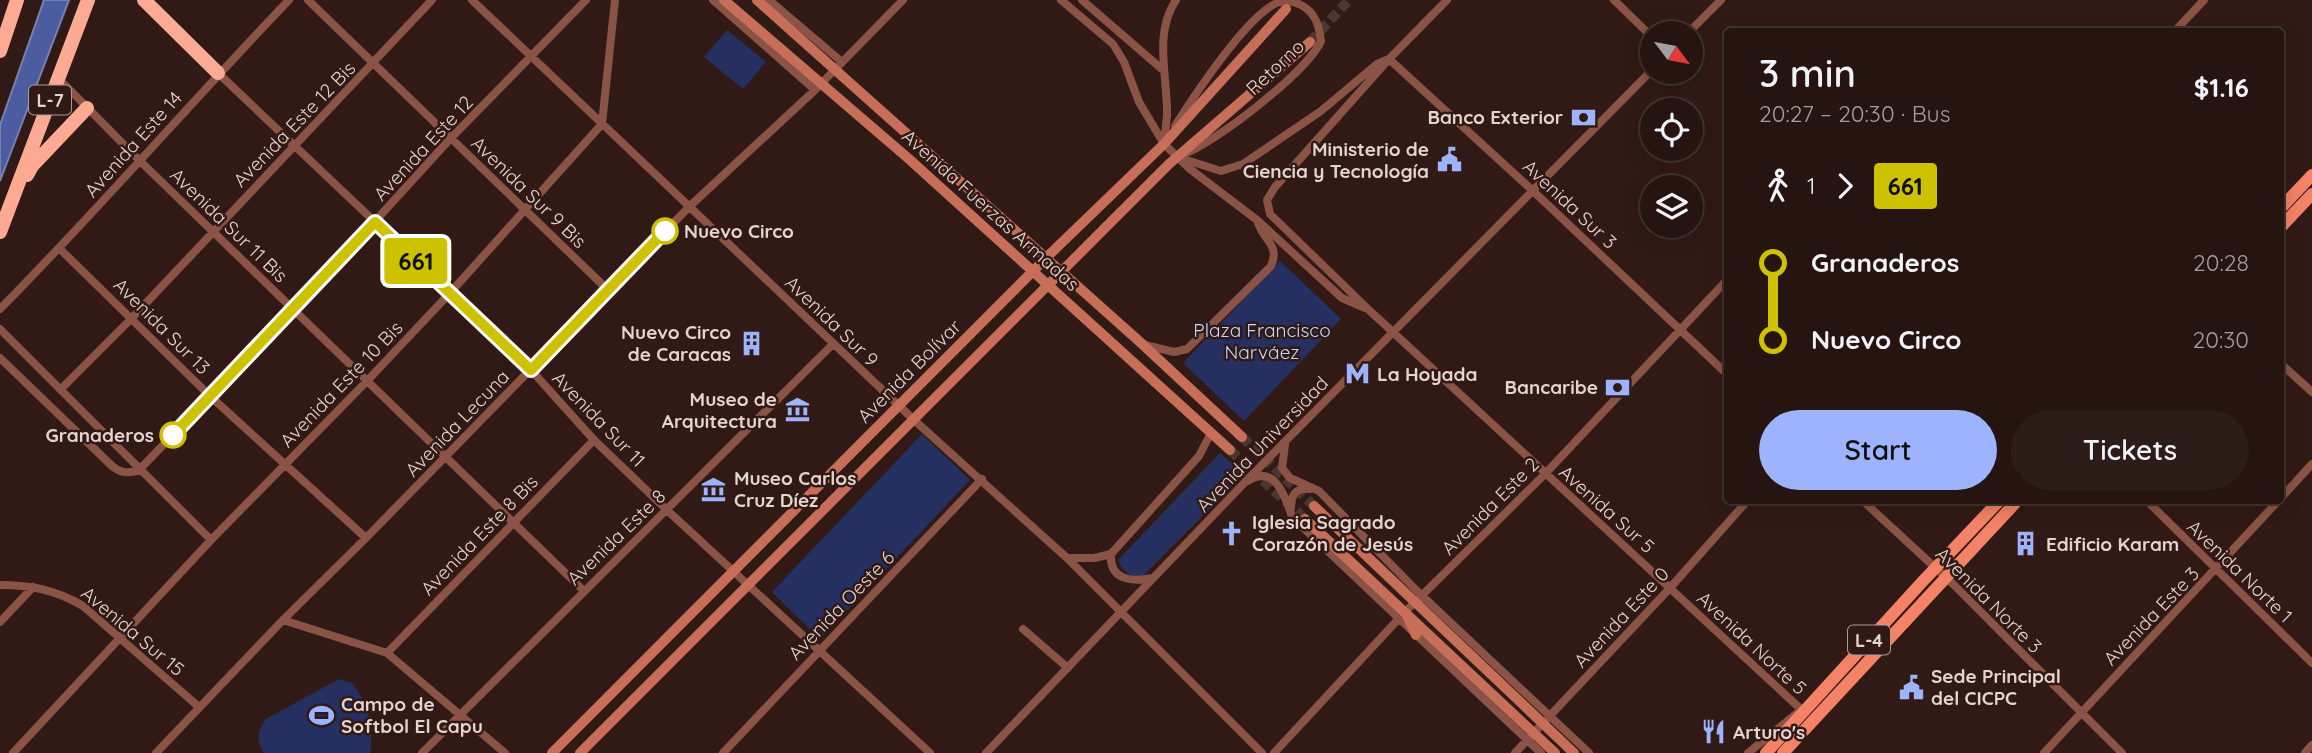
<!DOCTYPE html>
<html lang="en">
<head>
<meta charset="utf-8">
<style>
	body { margin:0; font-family:Quicksand,sans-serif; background:#2d1d19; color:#f1f3f6; height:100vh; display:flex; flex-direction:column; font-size:26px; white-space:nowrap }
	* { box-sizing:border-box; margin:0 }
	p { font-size:23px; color:#a39e9f }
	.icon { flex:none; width:38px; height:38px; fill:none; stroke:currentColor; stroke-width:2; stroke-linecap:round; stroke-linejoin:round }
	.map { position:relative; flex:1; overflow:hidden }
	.details { position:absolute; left:1724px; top:28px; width:560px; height:476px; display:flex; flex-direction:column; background:#251410; border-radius:7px; box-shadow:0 4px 18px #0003,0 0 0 2px #423330 }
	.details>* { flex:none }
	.badge { padding:0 14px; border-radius:5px; font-size:24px; line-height:46px }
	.needle { width:46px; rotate:122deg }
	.controls { position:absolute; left:1640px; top:21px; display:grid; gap:14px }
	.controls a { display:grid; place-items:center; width:63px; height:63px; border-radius:50%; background:#251410; box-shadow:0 4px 18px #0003,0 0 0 2px #423330; font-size:35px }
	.map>.badge { position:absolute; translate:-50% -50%; box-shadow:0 0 0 4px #fff }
	.legs { display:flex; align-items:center; gap:10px; height:77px; padding:0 35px; font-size:23px }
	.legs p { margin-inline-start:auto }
	.overview { display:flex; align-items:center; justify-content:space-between; height:119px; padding:0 35px }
	h1 { font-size:38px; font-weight:600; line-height:52px }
	.cta { display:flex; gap:14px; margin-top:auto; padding:14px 35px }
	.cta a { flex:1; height:80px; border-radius:42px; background:#9eb3fd; color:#111; font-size:28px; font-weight:600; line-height:80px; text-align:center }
	.cta a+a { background:#2d1d19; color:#f1f3f6 }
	ul { padding:0 35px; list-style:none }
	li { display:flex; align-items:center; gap:24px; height:77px; font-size:26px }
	li i { display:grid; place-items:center; width:10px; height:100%; margin:0 9px; background:currentColor }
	li i::after { content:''; width:18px; height:18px; margin:-9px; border:5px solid; border-radius:50%; background:#251410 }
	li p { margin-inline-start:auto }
	li:first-child i { background:linear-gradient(#0000 50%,currentColor 0) }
	li:last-child i { background:linear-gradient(currentColor 50%,#0000 0) }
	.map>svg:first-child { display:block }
	.green { fill:#253061 }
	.water { fill:#4b5ca1; stroke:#7980af; stroke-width:2 }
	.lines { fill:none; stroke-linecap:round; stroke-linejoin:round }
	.secondary-tunnel { stroke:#4c3631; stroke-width:10; stroke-dasharray:10 5; stroke-linecap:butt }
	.street { stroke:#8a5345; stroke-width:8 }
	.secondary { stroke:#c66e58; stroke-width:10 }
	.primary { stroke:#f48266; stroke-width:12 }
	.highway { stroke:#fdaa95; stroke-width:14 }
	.line-1-casing { stroke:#fff; stroke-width:16 }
	.line-1 { stroke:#cec200; stroke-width:10 }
	.stop-1-dot { fill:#fff; stroke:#cec200; stroke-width:3.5 }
	.labels { text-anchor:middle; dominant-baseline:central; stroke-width:5; stroke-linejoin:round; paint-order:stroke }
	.shield { fill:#311a15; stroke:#ae9c98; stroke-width:2 }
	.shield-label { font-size:18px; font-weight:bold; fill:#e4d4d0 }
	.street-label { font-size:19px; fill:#e4d4d0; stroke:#311a15 }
	.poi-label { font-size:19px; font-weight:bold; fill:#e4d4d0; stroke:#311a15; text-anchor:start }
	.stop-label { font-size:19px; font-weight:bold; fill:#e4d4d0; stroke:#311a15; text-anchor:start }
	.park-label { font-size:19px; fill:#cad7ff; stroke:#311a15 }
</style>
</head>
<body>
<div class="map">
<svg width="2312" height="753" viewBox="0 0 2312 753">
	<rect width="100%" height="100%" fill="#311a15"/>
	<path class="green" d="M727,30L766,62L743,89L704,57Z
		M1280,261L1341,319L1244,421L1183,363Z
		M922,434L970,480L820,639L772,592Z
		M1220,453L1244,474L1142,577C1130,578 1123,571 1118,560Z
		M339,679L352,683C369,703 374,728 370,753H264C256,741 257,730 266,719Z"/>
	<path class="water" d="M44,0H69L0,181V125Z"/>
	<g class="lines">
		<path class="secondary-tunnel" d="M1310,42L1349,0
			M1242,437L1314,506
			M1230,450L1305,519"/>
		<path class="street" d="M308,0L608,290
			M472,0L914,420L1067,558L1262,753
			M713,0L815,90
			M769,0L842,62
			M1061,0L1113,44L1124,62L1139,102L1164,144L1190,169L1257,220L1342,298L1365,308
			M1082,0L1163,70
			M1614,0L1652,37
			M2174,32L2204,0
			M1688,33L1721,0
			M218,73L531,370L594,440L667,510L930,753
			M65,85L140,161L583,590
			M1175,126C1192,99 1250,10 1280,2C1287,0 1295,2 1301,5C1316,13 1319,26 1321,41C1307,72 1216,142 1184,154
			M1164,144C1165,135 1166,125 1167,116C1168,78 1153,34 1176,0
			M1180,158L1221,171L1243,164L1321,111L1377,64L1389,59L1447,0
			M60,249L210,396L366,538
			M0,309C99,209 191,102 289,0
			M0,329L211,540
			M1145,345L1174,352L1187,349L1271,266C1281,245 1262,240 1257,220
			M0,358L112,466C121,473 128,474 139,470L294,310L450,139L586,0
			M2280,363L2312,392
			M1727,374L1532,190L1389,59L1275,187L1267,200L1270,214L1370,311L1805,713
			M61,389L132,318L432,0
			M1285,445L1282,468L1290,478L1319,491L1416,590L1589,753
			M1248,481C1275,463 1286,498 1292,517L1541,753
			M2280,499L2312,464
			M1862,500L1954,585L2122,753
			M2146,500L2312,663
			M1291,508C1291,495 1296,487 1310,489
			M1111,554C1109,581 1133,582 1153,578
			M1067,558H1094L1111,554L1199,456L1211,433
			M0,585C31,585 56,590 83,606L199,707
			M283,620L387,653L505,753
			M0,622L33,587
			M1023,629L1068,668
			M387,653L594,440
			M13,753L211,540L367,381L450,293L602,124L615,0
			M156,753L283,620L366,538L690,206L815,90L903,0
			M422,753L833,344
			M723,753L982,479
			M986,753L1248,479L1652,70
			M1274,753L1405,612L1545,474L1727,280
			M1515,753L1670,588L1748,500
			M1748,753L1796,714
			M2044,753L2279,500
			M2305,753L2312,745"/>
		<path class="secondary" d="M724,0L909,159L1230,450
			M757,0L1140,342L1242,437
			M1314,506L1574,753
			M1305,519L1555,753
			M1408,618L1416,635
			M552,753L1050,254L1164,144L1286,9
			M580,753L1169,164L1310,42"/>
		<path class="primary" d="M2280,209L2312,175
			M2280,228L2312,194
			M1766,753L1923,581L2000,500
			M1783,753L2018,500"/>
		<path class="highway" d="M144,0L218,73
			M0,51L17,0
			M27,175L32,166L87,108
			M0,232L88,0"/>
	</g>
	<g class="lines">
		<defs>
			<path id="line-1" d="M173,435L375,222L531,370L665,231"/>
		</defs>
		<use href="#line-1" class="line-1-casing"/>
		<use href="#line-1" class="line-1"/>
	</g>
	<defs>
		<symbol id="bank-bare" viewBox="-9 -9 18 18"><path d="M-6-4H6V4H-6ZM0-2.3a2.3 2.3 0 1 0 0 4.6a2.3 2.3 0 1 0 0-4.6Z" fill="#9eb3fd" stroke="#311a15" stroke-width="2.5" paint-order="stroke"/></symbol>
		<symbol id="civic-bare" viewBox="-9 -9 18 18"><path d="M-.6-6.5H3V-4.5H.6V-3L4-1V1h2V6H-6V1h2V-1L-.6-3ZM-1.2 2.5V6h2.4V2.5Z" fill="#9eb3fd" stroke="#311a15" stroke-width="2.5" paint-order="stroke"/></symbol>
		<symbol id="building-bare" viewBox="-9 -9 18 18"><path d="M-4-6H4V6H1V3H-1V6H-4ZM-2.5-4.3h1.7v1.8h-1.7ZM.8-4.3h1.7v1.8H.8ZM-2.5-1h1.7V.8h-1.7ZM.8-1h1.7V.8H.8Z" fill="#9eb3fd" stroke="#311a15" stroke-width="2.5" paint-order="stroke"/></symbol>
		<symbol id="metro-bare" viewBox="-9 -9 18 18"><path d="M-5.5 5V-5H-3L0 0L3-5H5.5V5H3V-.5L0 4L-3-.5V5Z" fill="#9eb3fd" stroke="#311a15" stroke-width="2.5" paint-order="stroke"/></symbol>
		<symbol id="museum-bare" viewBox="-9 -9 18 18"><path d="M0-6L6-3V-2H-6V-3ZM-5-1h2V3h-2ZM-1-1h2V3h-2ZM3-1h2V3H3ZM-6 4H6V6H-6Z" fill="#9eb3fd" stroke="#311a15" stroke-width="2.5" paint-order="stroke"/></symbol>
		<symbol id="church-bare" viewBox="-9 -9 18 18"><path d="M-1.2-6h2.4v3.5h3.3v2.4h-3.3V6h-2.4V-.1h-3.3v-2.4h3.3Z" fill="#9eb3fd" stroke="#311a15" stroke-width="2.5" paint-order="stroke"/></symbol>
		<symbol id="stadium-bare" viewBox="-9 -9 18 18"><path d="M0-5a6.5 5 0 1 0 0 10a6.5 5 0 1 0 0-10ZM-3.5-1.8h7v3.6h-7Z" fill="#9eb3fd" stroke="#311a15" stroke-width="2.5" paint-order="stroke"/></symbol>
		<symbol id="restaurant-bare" viewBox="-9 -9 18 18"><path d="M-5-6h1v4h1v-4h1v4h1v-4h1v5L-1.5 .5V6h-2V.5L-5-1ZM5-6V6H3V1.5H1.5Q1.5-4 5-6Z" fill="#9eb3fd" stroke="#311a15" stroke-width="2.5" paint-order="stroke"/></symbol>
	</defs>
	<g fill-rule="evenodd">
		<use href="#bank-bare" x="1566" y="100" width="35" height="35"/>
		<use href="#civic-bare" x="1432" y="142" width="35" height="35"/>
		<use href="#building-bare" x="734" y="326" width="35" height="35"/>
		<use href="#metro-bare" x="1340" y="356" width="35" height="35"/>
		<use href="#bank-bare" x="1600" y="370" width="35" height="35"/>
		<use href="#museum-bare" x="780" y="392" width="35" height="35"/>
		<use href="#museum-bare" x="696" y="472" width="35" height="35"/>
		<use href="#church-bare" x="1214" y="516" width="35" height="35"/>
		<use href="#building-bare" x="2008" y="526" width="35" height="35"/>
		<use href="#civic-bare" x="1894" y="670" width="35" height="35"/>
		<use href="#stadium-bare" x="304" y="698" width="35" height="35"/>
		<use href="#restaurant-bare" x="1696" y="714" width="35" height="35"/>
	</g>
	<g class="stop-1-dot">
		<circle cx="665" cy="231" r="12"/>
		<circle cx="173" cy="435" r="12"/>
	</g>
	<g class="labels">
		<g class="shield">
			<rect x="29" y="85.5" width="42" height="29" rx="5"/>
			<rect x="1848" y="625.5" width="42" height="29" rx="5"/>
		</g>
		<g class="shield-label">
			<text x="50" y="100">L-7</text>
			<text x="1869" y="640">L-4</text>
		</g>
		<g class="street-label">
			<text transform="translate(1275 67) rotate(-43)">Retorno</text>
			<text transform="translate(294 124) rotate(-46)">Avenida Este 12 Bis</text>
			<text transform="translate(133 144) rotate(-48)">Avenida Este 14</text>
			<text transform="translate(423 148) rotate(-47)">Avenida Este 12</text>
			<text transform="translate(529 192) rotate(44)">Avenida Sur 9 Bis</text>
			<text transform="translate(1570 204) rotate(43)">Avenida Sur 3</text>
			<text transform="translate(991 210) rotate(42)">Avenida Fuerzas Armadas</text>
			<text transform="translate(229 225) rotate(44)">Avenida Sur 11 Bis</text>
			<text transform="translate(832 321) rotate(44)">Avenida Sur 9</text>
			<text transform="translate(162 326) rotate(45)">Avenida Sur 13</text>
			<text transform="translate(909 371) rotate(-45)">Avenida Bolívar</text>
			<text transform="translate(341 384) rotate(-46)">Avenida Este 10 Bis</text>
			<text transform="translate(599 419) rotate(46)">Avenida Sur 11</text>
			<text transform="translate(457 423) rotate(-46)">Avenida Lecuna</text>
			<text transform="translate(1262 444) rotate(-46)">Avenida Universidad</text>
			<text transform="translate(1490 506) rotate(-45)">Avenida Este 2</text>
			<text transform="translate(1607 509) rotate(42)">Avenida Sur 5</text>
			<text transform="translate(479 535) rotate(-46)">Avenida Este 8 Bis</text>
			<text transform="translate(616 537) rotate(-44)">Avenida Este 8</text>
			<text transform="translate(2240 571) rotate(44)">Avenida Norte 1</text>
			<text transform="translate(1989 600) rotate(45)">Avenida Norte 3</text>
			<text transform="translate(841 605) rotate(-46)">Avenida Oeste 6</text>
			<text transform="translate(2151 616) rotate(-46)">Avenida Este 3</text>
			<text transform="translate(1621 617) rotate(-47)">Avenida Este 0</text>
			<text transform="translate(133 631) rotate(40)">Avenida Sur 15</text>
			<text transform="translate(1752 643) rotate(43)">Avenida Norte 5</text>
		</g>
		<g class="poi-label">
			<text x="1563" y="117" text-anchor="end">Banco Exterior</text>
			<text x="1429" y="149" text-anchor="end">Ministerio de<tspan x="1429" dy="22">Ciencia y Tecnología</tspan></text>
			<text x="731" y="332" text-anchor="end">Nuevo Circo<tspan x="731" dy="22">de Caracas</tspan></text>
			<text x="1377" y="374">La Hoyada</text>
			<text x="1598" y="387" text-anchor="end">Bancaribe</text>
			<text x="777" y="399" text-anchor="end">Museo de<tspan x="777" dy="22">Arquitectura</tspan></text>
			<text x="734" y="478">Museo Carlos<tspan x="734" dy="22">Cruz Díez</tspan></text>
			<text x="1252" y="522">Iglesia Sagrado<tspan x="1252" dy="22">Corazón de Jesús</tspan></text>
			<text x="2046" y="544">Edificio Karam</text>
			<text x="1931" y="676">Sede Principal<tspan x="1931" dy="22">del CICPC</tspan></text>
			<text x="341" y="704">Campo de<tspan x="341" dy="22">Softbol El Capu</tspan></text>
			<text x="1733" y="732">Arturo's</text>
		</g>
		<g class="stop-label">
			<text x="684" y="231">Nuevo Circo</text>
			<text x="154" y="435" text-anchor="end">Granaderos</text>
		</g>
		<g class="park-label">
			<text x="1262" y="330">Plaza Francisco<tspan x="1262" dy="22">Narváez</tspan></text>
		</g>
	</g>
</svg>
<div class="controls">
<a><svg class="needle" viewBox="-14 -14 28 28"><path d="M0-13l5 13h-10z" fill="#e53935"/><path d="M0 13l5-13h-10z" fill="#a39e9f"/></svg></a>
<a><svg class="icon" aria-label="locate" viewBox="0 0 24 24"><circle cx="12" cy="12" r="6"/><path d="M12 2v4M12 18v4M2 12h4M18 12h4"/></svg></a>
<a><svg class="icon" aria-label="layers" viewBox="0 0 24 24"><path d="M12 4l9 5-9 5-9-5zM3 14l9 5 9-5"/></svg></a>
</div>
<b class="badge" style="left:416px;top:261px;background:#cec200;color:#111">661</b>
<section class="details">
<div class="overview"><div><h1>3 min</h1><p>20:27 – 20:30 · Bus</p></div><b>$1.16</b></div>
<div class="legs"><svg class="icon" aria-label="walk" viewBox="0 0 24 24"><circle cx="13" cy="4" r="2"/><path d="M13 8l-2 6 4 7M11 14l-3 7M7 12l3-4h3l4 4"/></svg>1<svg class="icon" aria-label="forward" viewBox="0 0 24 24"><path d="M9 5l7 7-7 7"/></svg><b class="badge" style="background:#cec200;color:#111">661</b></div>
<ul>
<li><i style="color:#cec200"></i><b>Granaderos</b><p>20:28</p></li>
<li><i style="color:#cec200"></i><b>Nuevo Circo</b><p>20:30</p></li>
</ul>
<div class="cta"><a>Start</a><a>Tickets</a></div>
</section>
</div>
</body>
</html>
